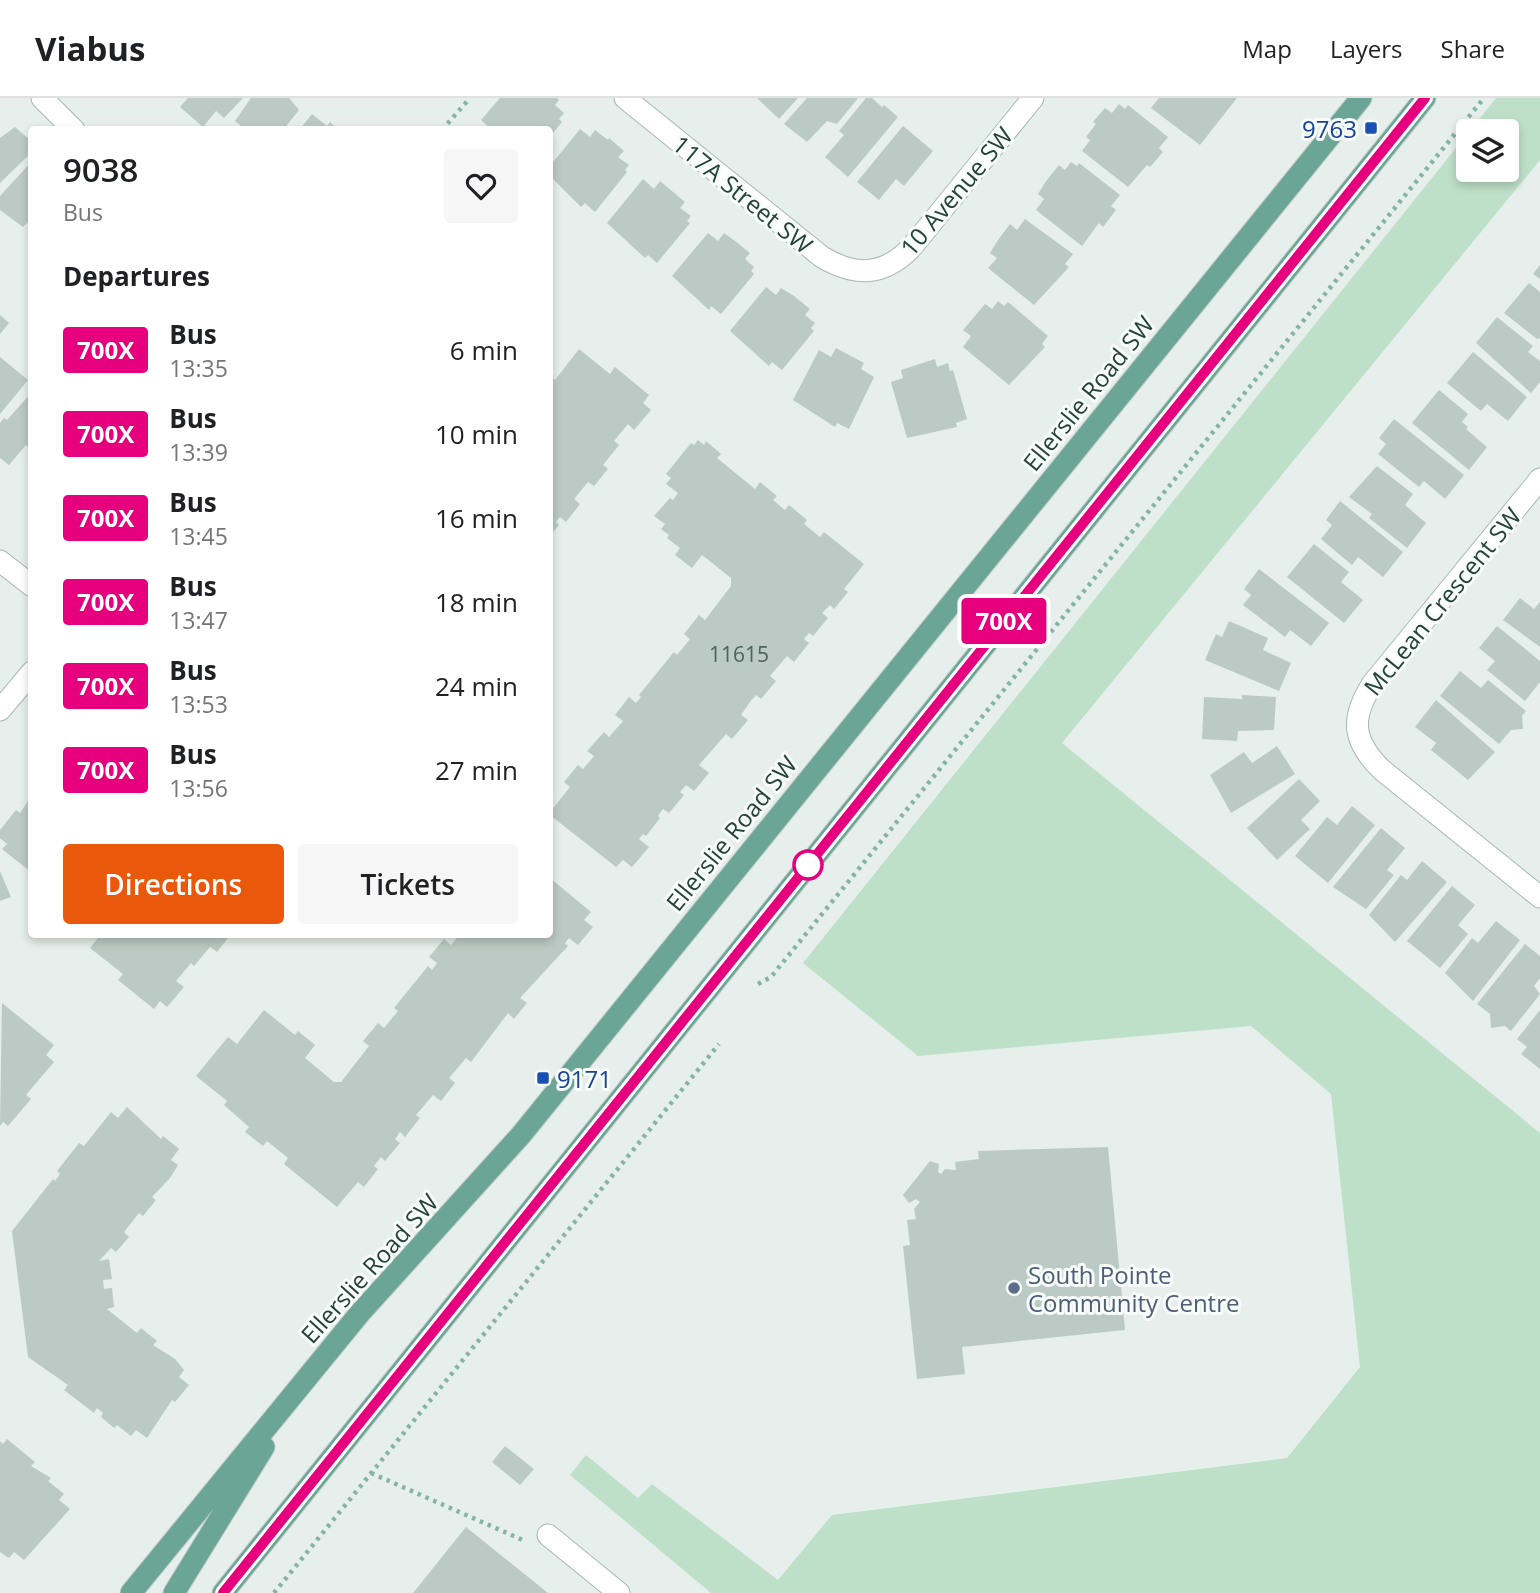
<!DOCTYPE html>
<html lang="en">
<head>
<meta charset="utf-8">
<style>
	body { margin:0; font-family:"Open Sans",sans-serif; background:#f6f6f6; color:#202124; height:100vh; display:flex; flex-direction:column; font-size:26px; white-space:nowrap }
	* { box-sizing:border-box; margin:0 }
	p { font-size:23px; color:#757577 }
	.icon { flex:none; width:38px; height:38px; fill:none; stroke:currentColor; stroke-width:2; stroke-linecap:round; stroke-linejoin:round }
	.map { position:relative; flex:1; overflow:hidden }
	.side { position:absolute; left:28px; top:28px; width:525px; height:812px; display:flex; flex-direction:column; background:#fff; border-radius:7px; box-shadow:0 4px 10px #0003 }
	.side>* { flex:none }
	.badge { padding:0 14px; border-radius:5px; font-size:24px; line-height:46px }
	.fabs { position:absolute; left:1456px; top:21px; display:grid; gap:14px }
	.fabs a { display:grid; place-items:center; width:63px; height:63px; border-radius:7px; background:#fff; box-shadow:0 4px 10px #0003; font-size:35px }
	.map>.badge { position:absolute; translate:-50% -50%; box-shadow:0 0 0 4px #fff }
	h2 { padding:0 35px; font-size:26px; line-height:63px }
	.round { display:grid; place-items:center; flex:none; width:74px; height:74px; border-radius:7px; background:#f6f6f6 }
	.overview { display:flex; align-items:center; justify-content:space-between; height:119px; padding:0 35px }
	h1 { font-size:33px; font-weight:600; line-height:52px }
	.cta { display:flex; gap:14px; margin-top:auto; padding:14px 35px }
	.cta a { flex:1; height:80px; border-radius:7px; background:#ea580c; color:#fff; font-size:28px; font-weight:600; line-height:80px; text-align:center }
	.cta a+a { background:#f6f6f6; color:#202124 }
	ul { padding:0; list-style:none }
	li { display:flex; align-items:center; gap:21px; height:84px; padding:0 35px }
	li div { flex:1 }
	li b { display:block; font-size:26px }
	li em { font-style:normal }
	li .badge { min-width:77px; font-weight:700; text-align:center }
	header { display:flex; align-items:center; gap:42px; box-sizing:border-box; height:98px; padding:0 35px; background:#fff; border-bottom:2px solid #e0e0e0 }
	header strong { font-size:33px }
	nav { display:flex; gap:38px; margin-inline-start:auto; font-size:24px }
	.map>svg:first-child { display:block }
	.green { fill:#bfe0c8 }
	.building { fill:#bbcac4 }
	.lines { fill:none; stroke-linecap:round; stroke-linejoin:round }
	.minor-casing { stroke:#a8b8b2; stroke-width:23 }
	.major-casing { stroke:#c2cac8; stroke-width:23 }
	.path { stroke:#86b3a5; stroke-width:4.5; stroke-dasharray:3.5 5; stroke-linecap:butt }
	.minor { stroke:#fff; stroke-width:21 }
	.major { stroke:#6aa596; stroke-width:21 }
	.line-casing { stroke:#fff; stroke-width:16 }
	.line { stroke:#e6007e; stroke-width:10 }
	.transit-dot { fill:#1a4fb4; stroke:#f7fbf9; stroke-width:2.5 }
	.stop-dot { fill:#fff; stroke:#e6007e; stroke-width:3.5 }
	.service-dot { fill:#5c6f8a; stroke:#f7fbf9; stroke-width:2.5 }
	.labels { text-anchor:middle; dominant-baseline:central; stroke-width:6; stroke-linejoin:round; paint-order:stroke }
	.number-label { font-size:21px; fill:#4a645c }
	.transit-label { font-size:24px; fill:#164399; stroke:#f7fbf9; text-anchor:end }
	.street-label { font-size:24px; fill:#24423a; stroke:#f7fbf9 }
	.service-label { font-size:24px; fill:#4e5e75; stroke:#f7fbf9; text-anchor:start }
</style>
</head>
<body>
<header>
<strong>Viabus</strong>
<nav><a>Map</a><a>Layers</a><a>Share</a></nav>
</header>
<div class="map">
<svg width="1540" height="1495" viewBox="0 0 1540 1495">
	<rect width="100%" height="100%" fill="#e6efeb"/>
	<path class="green" d="M1496,0H1540V62L1062,645L1540,1035V1495H711L570,1377L586,1357L638,1400L652,1386L778,1482L832,1417L1287,1360L1360,1269L1331,996L1251,928L918,958L803,865L1468,35V72H1507V33H1470Z"/>
	<path class="building" d="M188,0H243L224,20L216,13L203,29L180,9Z
		M251,0H289L299,12L283,32H239L241,28L235,23Z
		M500,0H557L559,2L555,7L564,15L559,21L562,24L550,39V32H492L481,22Z
		M757,0H798L779,21Z
		M807,0H858L837,26L827,23L807,44L784,26Z
		M866,0H872L882,9L884,7L898,19L848,79L825,59L844,37L839,33Z
		M1159,0H1237L1200,47L1151,10Z
		M1119,6L1125,11L1128,7L1168,39L1159,50L1163,54L1150,69L1147,67L1128,89L1082,53L1090,42L1086,39L1096,26L1093,24L1105,10L1112,15Z
		M312,16L327,28L330,24L338,32H299Z
		M903,28L933,53L904,88L896,81L879,102L857,84Z
		M15,29L32,44V54L0,85V40Z
		M580,31L590,39L595,32L608,42L609,40L624,53L618,59L629,67L625,72L627,74L595,114L585,105L581,109L550,78V68Z
		M32,63V120L23,129L0,112V98Z
		M1071,64L1077,68L1079,65L1120,97L1111,108L1116,112L1103,129L1099,125L1082,148L1036,112L1044,101L1038,96L1046,83L1059,67L1065,72Z
		M643,81L654,91L660,83L685,104L680,110L691,118L687,123L690,125L657,165L648,157L645,160L607,125Z
		M1025,121L1073,156L1065,166L1069,169L1034,207L988,170L997,160L990,155L998,142L1010,126L1017,132Z
		M708,135L718,143L724,135L735,143L750,155L745,161L754,169L751,173L754,176L721,216L711,208L709,212L672,178Z
		M1540,167V181L1533,176Z
		M1529,185L1540,194V240L1537,241L1504,215Z
		M766,189L776,197L781,190L794,198L810,211L805,217L815,225L811,230L814,233L782,272L772,264L769,268L730,233Z
		M998,203L1004,208L1008,204L1048,238L1042,246L1045,249L1009,287L963,249L971,238L963,232L985,206L992,211Z
		M0,217L9,225L0,236Z
		M1497,219L1533,248L1528,254L1540,263V284L1531,295L1476,245Z
		M836,250L864,265L861,271L874,279L849,331L837,325L835,329L793,302L819,252L831,259Z
		M579,251L610,276L615,269L649,297L643,305L651,312L634,332L628,326L614,343L619,347L603,367L608,371L594,388L588,384L574,401L580,406L566,424L560,419L556,424L559,427L550,438V278L555,282Z
		M1473,254L1527,299L1508,323L1487,306L1481,313L1447,285Z
		M0,259L28,282L0,316Z
		M935,261L937,269L948,265L950,273L953,272L967,321L956,325L957,329L907,340L891,284L903,280L901,272Z
		M1439,292L1468,316L1462,324L1468,329L1466,331L1487,349L1469,372L1412,325Z
		M32,294V352L26,347L9,367L0,360V325L4,320L7,322Z
		M1394,321L1464,377L1445,401L1424,383L1419,389L1378,356L1386,346L1379,340Z
		M698,342L704,347L706,343L721,356L717,360L755,391L760,384L777,398L773,402L785,412L789,407L807,422L804,426L820,439L824,434L864,466L844,491L848,494L834,511L830,507L822,515L828,520L813,538L809,535L804,541L809,545L794,564L787,558L770,578L776,583L761,601L756,597L750,604L741,617L748,622L732,641L726,636L699,667L709,675L694,693L686,687L680,694L684,697L669,715L663,711L658,718L660,720L646,738L643,736L639,741L649,749L632,769L623,762L616,769L550,717V714L570,689L564,684L578,667L583,671L594,658L587,653L604,634L609,639L623,623L615,617L629,599L636,605L641,599L639,597L674,554L677,557L690,541L684,536L699,517L705,522L731,488V480L702,457L692,470L675,457L680,450L667,440L669,437L661,431L665,426L654,418L670,400L673,402L678,395L666,386L671,380L666,376L691,345L694,347Z
		M1377,368L1413,396L1405,407L1426,425L1407,450L1369,420L1372,416L1349,399Z
		M1340,403L1403,454L1383,479L1358,459L1352,467L1321,441L1332,427L1326,422Z
		M1314,446L1349,474L1341,484L1363,502L1344,525L1287,479Z
		M1259,471L1329,525L1311,548L1290,532L1285,539L1243,507L1251,497L1244,491Z
		M1520,500L1534,511L1540,504V549L1503,522Z
		M1229,523L1268,540L1263,552L1291,565L1279,593L1205,562L1216,536L1222,539Z
		M1497,528L1540,563V584L1525,603L1487,572L1495,563L1479,550Z
		M1460,573L1481,590L1488,582L1526,613L1522,618L1523,631L1511,632L1499,646L1440,598Z
		M1242,597L1276,599L1274,632L1238,633L1237,643L1202,641L1204,599L1242,601Z
		M1436,602L1495,654L1468,682L1431,652L1436,645L1415,629Z
		M1277,648L1295,676L1231,715L1210,677L1244,654L1252,665Z
		M1299,681L1320,703L1301,722L1310,731L1277,762L1247,730Z
		M32,697V775L2,751L7,746L0,740V732L16,712L20,715Z
		M1352,708L1375,727L1328,785L1295,758L1327,719L1337,727Z
		M1381,730L1405,750L1387,772L1394,777L1366,811L1333,789Z
		M1422,763L1447,784L1395,844L1369,817L1401,777L1407,782Z
		M0,773L11,799L0,803Z
		M550,780L591,814L584,822L593,829L578,847L569,840L565,845L568,848L520,900L527,905L514,921L508,915L471,964L466,960L449,980L455,985L441,1003L433,997L416,1017L420,1020L405,1039L400,1034L395,1041L400,1045L385,1063L381,1059L374,1068L378,1071L364,1089L358,1084L337,1109L284,1066L288,1060L267,1043L263,1048L245,1034L249,1029L224,1007L227,1003L196,978L228,939L237,946L264,912L295,937L298,933L315,947L305,960L334,984H341L369,948L363,943L378,925L384,930L398,913L394,910L428,868L432,872L437,865L429,859L444,841L451,847L460,836H550Z
		M1452,788L1475,807L1458,827L1468,836L1440,870L1407,843Z
		M1496,823L1520,842L1473,903L1445,875L1472,840L1478,845Z
		M101,836H231L217,854L210,849L194,868L191,865L176,883L184,889L167,909L160,903L154,911L118,882L123,876L90,850Z
		M1525,846L1540,858V880L1534,888L1540,896L1511,933L1505,928L1491,930L1490,916L1477,906Z
		M2,905L54,947L46,957L54,964L26,997L31,1001L8,1028L3,1024L0,1028Z
		M1540,912V971L1521,956L1527,949L1517,941Z
		M127,1009L161,1041L163,1038L179,1051L171,1062L178,1067L170,1080L152,1099L156,1102L143,1118L139,1115L124,1134L129,1139L116,1154L111,1150L99,1163L109,1161L112,1181L103,1182L104,1191L112,1190L114,1209L107,1211L137,1235L141,1230L157,1243L153,1247L175,1261L184,1272L179,1279L189,1287L175,1304L172,1302L147,1340L136,1332L131,1338L117,1327L114,1330L101,1319L103,1315L97,1310L94,1315L64,1292L68,1287L28,1259L12,1133L53,1081L55,1083L60,1076L57,1073L79,1045L84,1048L111,1014L118,1020Z
		M1108,1049L1125,1232L962,1249L965,1276L917,1281L903,1148L910,1147L907,1122L916,1121L914,1111L920,1104L916,1101L909,1105L903,1097L930,1063L939,1066L938,1074L941,1076L945,1071L956,1072L955,1064L979,1061L978,1053Z
		M7,1341L35,1364L31,1368L51,1380L48,1383L64,1396L59,1402L70,1411L24,1462L14,1454L9,1460L0,1454V1343L3,1346Z
		M505,1348L534,1371L520,1387L492,1364Z
		M466,1429L548,1495H413Z"/>
	<g class="lines">
		<defs>
			<path id="minor" d="M42,0L74,32
				M625,0L822,159C856,179 883,178 911,150L1033,0
				M1540,381L1373,585C1350,620 1352,643 1382,672L1540,799
				M0,463L32,488
				M0,612L32,574
				M548,1437L619,1495"/>
			<path id="major" d="M131,1495L360,1215L521,1037L1361,0
				M174,1495L264,1349
				M223,1495L1425,0"/>
		</defs>
		<use href="#minor" class="minor-casing"/>
		<use href="#major" class="major-casing"/>
		<path class="path" d="M442,32L470,0
			M758,886L771,879L1484,0
			M371,1375L525,1443
			M274,1495L719,946"/>
		<use href="#minor" class="minor"/>
		<use href="#major" class="major"/>
	</g>
	<g class="lines">
		<defs>
			<path id="line" d="M223,1495L1425,0"/>
		</defs>
		<use href="#line" class="line-casing"/>
		<use href="#line" class="line"/>
	</g>
	<g class="transit-dot">
		<rect x="1364" y="23" width="14" height="14" rx="3.5"/>
		<rect x="536" y="973" width="14" height="14" rx="3.5"/>
	</g>
	<circle class="stop-dot" cx="808" cy="767" r="14"/>
	<circle class="service-dot" cx="1014" cy="1190" r="7"/>
	<g class="labels">
		<g class="number-label">
			<text x="739" y="556">11615</text>
		</g>
		<g class="transit-label">
			<text x="1357" y="30">9763</text>
			<text x="557" y="980" text-anchor="start">9171</text>
		</g>
		<g class="street-label">
			<text transform="translate(956 93) rotate(-50)">10 Avenue SW</text>
			<text transform="translate(743 96) rotate(39)">117A Street SW</text>
			<text transform="translate(1088 295) rotate(-51)">Ellerslie Road SW</text>
			<text transform="translate(1442 503) rotate(-51)">McLean Crescent SW</text>
			<text transform="translate(731 735) rotate(-51)">Ellerslie Road SW</text>
			<text transform="translate(369 1170) rotate(-48)">Ellerslie Road SW</text>
		</g>
		<g class="service-label">
			<text x="1028" y="1176">South Pointe<tspan x="1028" dy="28">Community Centre</tspan></text>
		</g>
	</g>
</svg>
<div class="fabs">
<a><svg class="icon" aria-label="layers" viewBox="0 0 24 24"><path d="M12 4l9 5-9 5-9-5zM3 14l9 5 9-5"/></svg></a>
</div>
<b class="badge" style="left:1004px;top:523px;background:#e6007e;color:#fff">700X</b>
<section class="side">
<div class="overview"><div><h1>9038</h1><p>Bus</p></div><a class="round"><svg class="icon" aria-label="heart" viewBox="0 0 24 24"><path d="M12 20l-8-8c-3-5 5-10 8-4 3-6 11-1 8 4z"/></svg></a></div>
<h2>Departures</h2>
<ul>
<li><span class="badge" style="background:#e6007e;color:#fff">700X</span><div><b>Bus</b><p>13:35</p></div><em>6 min</em></li>
<li><span class="badge" style="background:#e6007e;color:#fff">700X</span><div><b>Bus</b><p>13:39</p></div><em>10 min</em></li>
<li><span class="badge" style="background:#e6007e;color:#fff">700X</span><div><b>Bus</b><p>13:45</p></div><em>16 min</em></li>
<li><span class="badge" style="background:#e6007e;color:#fff">700X</span><div><b>Bus</b><p>13:47</p></div><em>18 min</em></li>
<li><span class="badge" style="background:#e6007e;color:#fff">700X</span><div><b>Bus</b><p>13:53</p></div><em>24 min</em></li>
<li><span class="badge" style="background:#e6007e;color:#fff">700X</span><div><b>Bus</b><p>13:56</p></div><em>27 min</em></li>
</ul>
<div class="cta"><a>Directions</a><a>Tickets</a></div>
</section>
</div>
</body>
</html>
